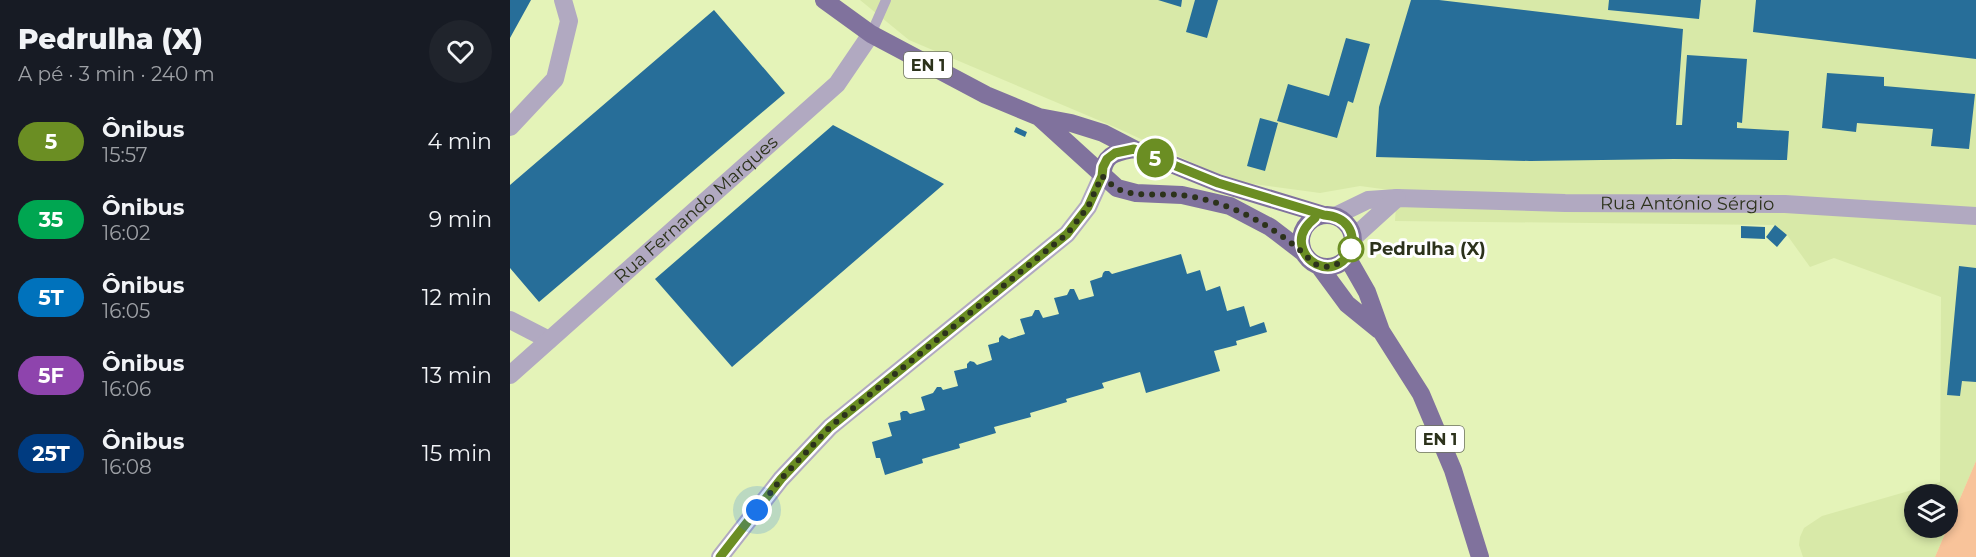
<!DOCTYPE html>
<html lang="pt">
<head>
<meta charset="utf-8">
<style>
	body { margin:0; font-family:Montserrat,sans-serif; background:#20242c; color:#f1f3f6; height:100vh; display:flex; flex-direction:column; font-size:22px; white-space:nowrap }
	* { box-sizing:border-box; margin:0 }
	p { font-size:20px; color:#9ea1a6 }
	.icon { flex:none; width:33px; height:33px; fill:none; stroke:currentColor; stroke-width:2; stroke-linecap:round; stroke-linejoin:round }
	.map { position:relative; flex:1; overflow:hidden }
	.panel { display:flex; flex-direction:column; background:#171b24; width:510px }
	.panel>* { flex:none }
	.badge { padding:0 12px; border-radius:20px; font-size:21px; line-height:39px }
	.buttons { position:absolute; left:1394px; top:484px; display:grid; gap:12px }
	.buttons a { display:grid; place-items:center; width:54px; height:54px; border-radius:50%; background:#171b24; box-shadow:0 3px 9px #0003; font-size:30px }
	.you { position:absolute; width:30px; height:30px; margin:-15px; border:4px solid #fff; border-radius:50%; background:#1a73e8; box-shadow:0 0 0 9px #1a73e833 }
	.map>.badge { position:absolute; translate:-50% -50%; box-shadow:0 0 0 3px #fff }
	.round { display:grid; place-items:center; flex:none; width:63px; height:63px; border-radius:32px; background:#20242c }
	.summary { display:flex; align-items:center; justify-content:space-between; height:102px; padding:0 18px }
	h1 { font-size:28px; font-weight:800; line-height:45px }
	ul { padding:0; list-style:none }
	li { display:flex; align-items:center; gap:18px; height:78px; padding:0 18px }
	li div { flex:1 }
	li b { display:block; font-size:22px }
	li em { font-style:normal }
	li .badge { min-width:66px; font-weight:700; text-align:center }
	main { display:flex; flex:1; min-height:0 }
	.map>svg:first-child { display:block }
	.built { fill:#d8e9a8; fill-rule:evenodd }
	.green { fill:#f8c39a }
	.building { fill:#276e99 }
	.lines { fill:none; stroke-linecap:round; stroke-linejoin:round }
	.lane { stroke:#b1a9c1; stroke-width:10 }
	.street { stroke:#b1a9c1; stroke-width:18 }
	.primary { stroke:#80729d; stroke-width:18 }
	.line-casing { stroke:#fff; stroke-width:14 }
	.line { stroke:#6b8e23; stroke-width:9 }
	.walk { stroke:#2c321b; stroke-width:6; stroke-dasharray:0 10.8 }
	.stop-dot { fill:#fff; stroke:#6b8e23; stroke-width:3 }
	.labels { text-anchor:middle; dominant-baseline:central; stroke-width:6; stroke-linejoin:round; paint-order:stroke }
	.shield { fill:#fff; stroke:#6b705f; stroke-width:1.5 }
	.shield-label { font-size:16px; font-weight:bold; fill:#2c321b }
	.street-label { font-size:18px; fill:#2c321b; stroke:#fff }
	.stop-label { font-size:18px; font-weight:bold; fill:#2c321b; stroke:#fff; text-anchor:start }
</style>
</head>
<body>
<main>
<section class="panel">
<div class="summary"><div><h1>Pedrulha (X)</h1><p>A pé · 3 min · 240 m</p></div><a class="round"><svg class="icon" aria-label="heart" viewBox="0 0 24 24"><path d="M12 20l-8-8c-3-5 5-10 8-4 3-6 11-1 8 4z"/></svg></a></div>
<ul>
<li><span class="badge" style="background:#6b8e23;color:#fff">5</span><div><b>Ônibus</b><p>15:57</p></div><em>4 min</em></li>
<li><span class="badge" style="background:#00a651;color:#fff">35</span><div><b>Ônibus</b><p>16:02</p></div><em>9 min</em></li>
<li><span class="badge" style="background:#0072bc;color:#fff">5T</span><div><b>Ônibus</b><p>16:05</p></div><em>12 min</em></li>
<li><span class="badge" style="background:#8e44ad;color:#fff">5F</span><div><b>Ônibus</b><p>16:06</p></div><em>13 min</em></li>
<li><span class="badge" style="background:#003b80;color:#fff">25T</span><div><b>Ônibus</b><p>16:08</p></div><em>15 min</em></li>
</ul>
</section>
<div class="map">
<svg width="1466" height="557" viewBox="0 0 1466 557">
	<rect width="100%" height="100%" fill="#e4f3b8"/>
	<path class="built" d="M350,0H1466V461L1425,557H1293L1289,545L1290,537L1294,528L1312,516L1430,482L1431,297L1324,258L1300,267L1277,235L1265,225L885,221L887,191L850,186L810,193L722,181L607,128L399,40ZM1404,495H1437V528H1404Z"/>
	<path class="green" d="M1466,461V557H1425Z"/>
	<path class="building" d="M0,0H21L0,38Z
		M648,0H672L671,7Z
		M685,0H708L697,38L676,32Z
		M901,0H929L1173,29L1166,125H1172L1177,55L1237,59L1232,123L1227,122V128L1279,131L1277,160L1164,159L1020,161L866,157L869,107Z
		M1099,0H1191L1189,19L1098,10Z
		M1246,0H1466V59L1243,32Z
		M204,10L275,93L29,302L0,268V185Z
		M836,38L860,44L843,103L838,101L827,138L767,121L778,84L819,96Z
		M1317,73L1374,77V86L1465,94L1459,149L1421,146L1423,129L1347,123L1346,132L1312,128Z
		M750,118L768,123L755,171L737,166Z
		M323,125L434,184L222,367L145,279Z
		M506,127L517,132L515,137L504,132Z
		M1265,225L1277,235L1267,247L1256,237Z
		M1231,226L1255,227V239L1231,238Z
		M671,254L677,274L690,270L696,291L710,286L717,311L734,306L740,327L754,322L757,332L726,341L727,345L704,351L710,371L636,393L630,372L592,383L594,388L556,399L557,402L520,413L521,417L484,427L486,433L449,444L450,448L412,459L413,463L375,475L370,458H366L362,442L382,436L378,423L391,420L390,413L393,411H397L400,414L415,410L411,397L423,393L427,387H431L433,390L448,386L444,371L457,368V364L460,361L464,362L467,365L482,360L478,345L489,342V338L492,335L499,339L515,334L510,319L522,316L525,310H529L533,318L549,314L544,298L557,295L560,289H564L569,300L584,296L580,281L592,277L593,273L595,271H599L602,274Z
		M1449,266L1466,268V382L1452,381L1450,396L1437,395Z"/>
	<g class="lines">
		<path class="lane" d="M361,34L376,0"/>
		<g class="street">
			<path d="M0,127L45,79L59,21L53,0"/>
			<path id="s1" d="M825,216L858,200L887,198L1055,203L1275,204L1466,216"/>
			<path d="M843,238L887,198"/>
			<path d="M0,320L39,340"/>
			<path id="s2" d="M0,375L327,84L361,34"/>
			<path d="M210,557L271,479L320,427L557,234L578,207L592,176"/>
		</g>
		<path class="primary" d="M314,0L361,34L476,95L529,117L561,123L593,133L624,149L708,183L814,215
			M529,117L607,188L626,193L672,195L720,206L760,227L794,253
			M592,176C594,154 604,153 624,149
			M791 241a26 26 0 1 1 52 0a26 26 0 1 1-52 0Z
			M837,257L857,292L871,331L911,394L943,470L970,557
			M809,266L837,304L869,330"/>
	</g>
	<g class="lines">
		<defs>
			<path id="line" d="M210,557L271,479L320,427L557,234L578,207L592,176L593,167L597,159L605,153L624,149L708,183L814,215C862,218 841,281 806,264C798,260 794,254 792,246C789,234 796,225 805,218"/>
		</defs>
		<use href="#line" class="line-casing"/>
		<use href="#line" class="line"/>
		<path class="walk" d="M247,510L271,479L320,427L557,234L578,207L592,176C597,180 601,185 606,188C625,198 650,193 670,195C693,197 718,206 739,216C758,226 776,238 792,252C798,257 802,264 810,266C825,270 837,258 841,249"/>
	</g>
	<circle class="stop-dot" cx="841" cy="249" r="12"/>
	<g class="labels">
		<g class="shield">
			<rect x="394" y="52" width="48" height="26" rx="4.5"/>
			<rect x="906" y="426" width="48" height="26" rx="4.5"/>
		</g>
		<g class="shield-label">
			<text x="418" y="65">EN 1</text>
			<text x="930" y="439">EN 1</text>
		</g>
		<g class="street-label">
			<text stroke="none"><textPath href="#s1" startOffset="356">Rua António Sérgio</textPath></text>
			<text stroke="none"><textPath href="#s2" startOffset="249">Rua Fernando Marques</textPath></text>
		</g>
		<g class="stop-label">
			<text x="859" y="249">Pedrulha (X)</text>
		</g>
	</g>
</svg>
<div class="buttons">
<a><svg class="icon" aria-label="layers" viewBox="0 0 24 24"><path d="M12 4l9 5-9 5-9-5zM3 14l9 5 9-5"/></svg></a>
</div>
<div class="you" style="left:247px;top:510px"></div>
<b class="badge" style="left:645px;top:158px;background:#6b8e23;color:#fff">5</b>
</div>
</main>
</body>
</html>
